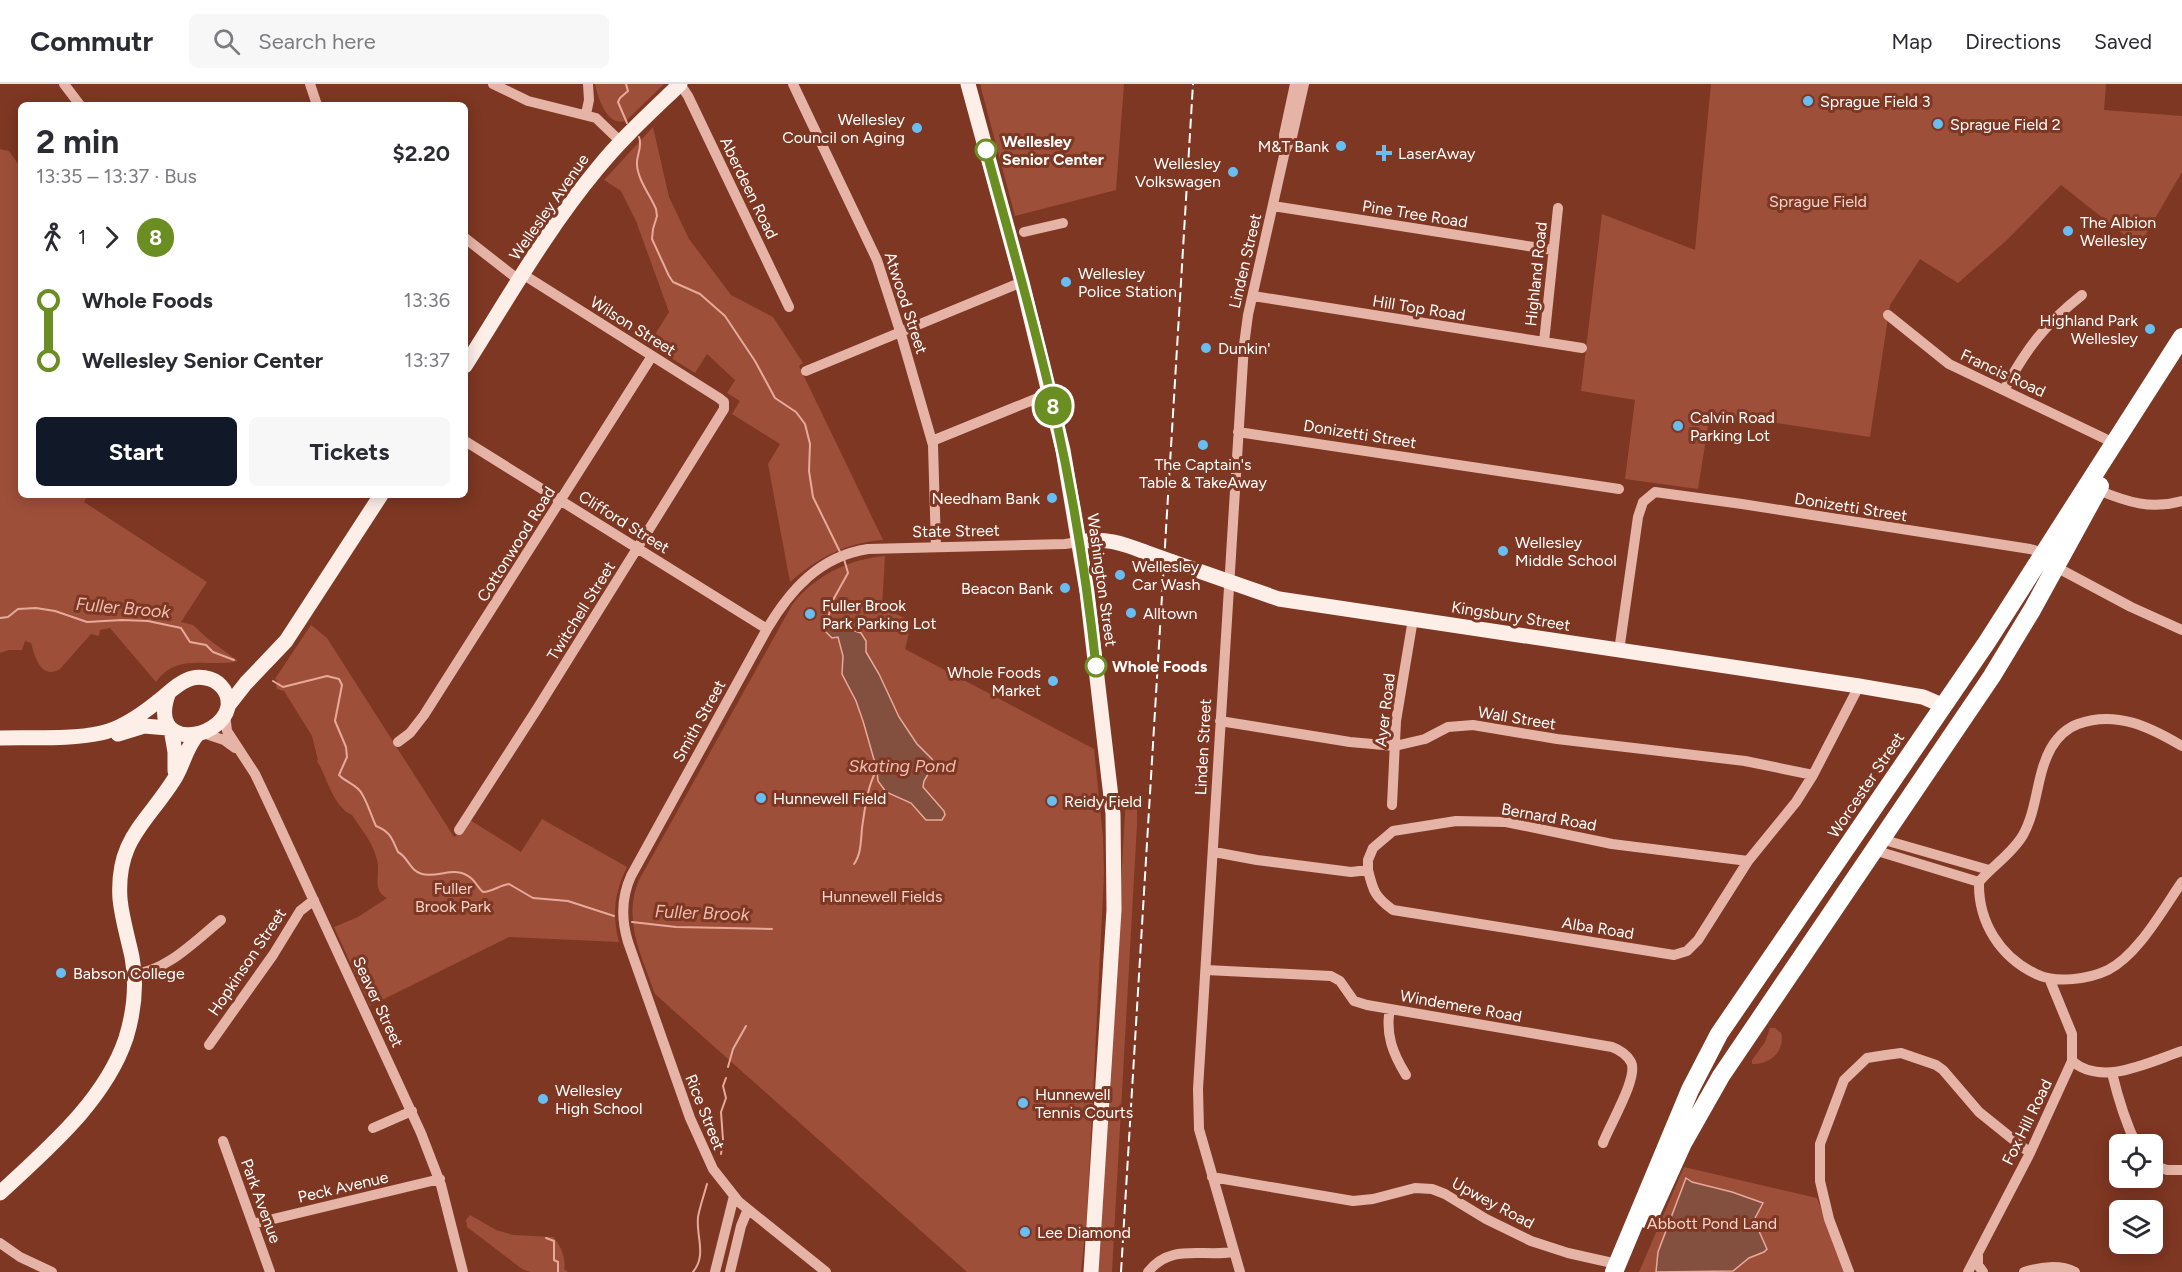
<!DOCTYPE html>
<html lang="en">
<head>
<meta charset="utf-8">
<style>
	body { margin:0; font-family:Figtree,sans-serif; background:#f7f7f7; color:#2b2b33; height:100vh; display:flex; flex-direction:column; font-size:22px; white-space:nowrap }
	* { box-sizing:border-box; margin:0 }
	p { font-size:20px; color:#7c7c81 }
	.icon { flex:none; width:33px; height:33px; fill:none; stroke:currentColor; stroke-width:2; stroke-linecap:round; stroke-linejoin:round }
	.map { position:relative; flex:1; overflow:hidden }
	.panel { position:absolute; left:18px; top:18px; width:450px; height:396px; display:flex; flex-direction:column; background:#fff; border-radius:9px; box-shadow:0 3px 15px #0003 }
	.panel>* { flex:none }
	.badge { padding:0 12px; border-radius:20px; font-size:21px; line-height:39px }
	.tools { position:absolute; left:2109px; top:1050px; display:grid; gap:12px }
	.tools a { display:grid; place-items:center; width:54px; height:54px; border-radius:9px; background:#fff; box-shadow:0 3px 15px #0003; font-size:30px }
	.map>.badge { position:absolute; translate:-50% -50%; box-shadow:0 0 0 3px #fff }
	.legs { display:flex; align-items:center; gap:9px; height:66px; padding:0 18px; font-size:20px }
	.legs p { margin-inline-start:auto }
	.headline { display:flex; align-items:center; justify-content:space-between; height:102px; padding:0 18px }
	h1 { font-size:33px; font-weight:700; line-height:45px }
	.primary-button { display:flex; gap:12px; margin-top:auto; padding:12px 18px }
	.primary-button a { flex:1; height:69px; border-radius:9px; background:#111827; color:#fff; font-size:24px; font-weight:700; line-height:69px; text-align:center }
	.primary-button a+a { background:#f7f7f7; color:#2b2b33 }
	ul { padding:0 18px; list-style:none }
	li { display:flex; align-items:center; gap:21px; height:60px; font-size:22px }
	li i { display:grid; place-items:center; width:9px; height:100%; margin:0 8px; background:currentColor }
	li i::after { content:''; width:15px; height:15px; margin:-8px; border:4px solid; border-radius:50%; background:#fff }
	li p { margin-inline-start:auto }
	li:first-child i { background:linear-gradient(#0000 50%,currentColor 0) }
	li:last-child i { background:linear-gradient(currentColor 50%,#0000 0) }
	header { display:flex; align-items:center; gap:36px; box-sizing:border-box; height:84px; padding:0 30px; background:#fff; border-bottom:2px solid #e1e1e2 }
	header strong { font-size:28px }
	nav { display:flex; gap:33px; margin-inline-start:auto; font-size:21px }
	.search { width:420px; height:54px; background:#f7f7f7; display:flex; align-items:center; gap:15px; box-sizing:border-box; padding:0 21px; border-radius:9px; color:#7c7c81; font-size:22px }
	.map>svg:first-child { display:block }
	.green { fill:#9e4f39 }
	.water { fill:#834f3f; stroke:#e7aa9a; stroke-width:1.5 }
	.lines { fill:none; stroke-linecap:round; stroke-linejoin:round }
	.stream { stroke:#e7aa9a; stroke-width:2 }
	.minor { stroke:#e6b4a6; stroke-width:10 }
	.major { stroke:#fdeee8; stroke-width:15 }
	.highway { stroke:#fff; stroke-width:18 }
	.rail { stroke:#fff; stroke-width:2; stroke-dasharray:10 4.5; stroke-linecap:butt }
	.major-bridge { stroke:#fdeee8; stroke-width:15 }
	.line-1-casing { stroke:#fff; stroke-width:14 }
	.line-1 { stroke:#6b8e23; stroke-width:9 }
	.poi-dot { fill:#68bef2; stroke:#7e3722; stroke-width:2 }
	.stop-1-dot { fill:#fff; stroke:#6b8e23; stroke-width:3 }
	.labels { text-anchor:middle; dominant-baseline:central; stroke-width:6; stroke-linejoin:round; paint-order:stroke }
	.poi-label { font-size:16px; fill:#fff; stroke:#7e3722; text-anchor:start }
	.stop-label { font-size:16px; font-weight:bold; fill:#fff; stroke:#7e3722; text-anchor:start }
	.street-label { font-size:16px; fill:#fff; stroke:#7e3722 }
	.park-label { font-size:16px; fill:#f5d3ca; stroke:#7e3722 }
	.water-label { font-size:18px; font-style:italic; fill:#eebeb1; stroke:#7e3722 }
</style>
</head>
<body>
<header>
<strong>Commutr</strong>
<div class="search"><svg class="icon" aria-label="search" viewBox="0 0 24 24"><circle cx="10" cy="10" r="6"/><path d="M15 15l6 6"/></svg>Search here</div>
<nav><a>Map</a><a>Directions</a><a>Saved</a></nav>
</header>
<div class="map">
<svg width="2182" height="1188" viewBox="0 0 2182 1188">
	<rect width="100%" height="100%" fill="#7e3722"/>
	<path class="green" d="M595,0H664L626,37C607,43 598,14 595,0Z
		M980,0H1124L1116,106L1015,132Z
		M1711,0H2106L2104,26L2182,32V88L2140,160L2127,153L2061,101L2008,155L1958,199L1920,175L1890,221L1870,353L1710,329L1698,405L1625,395L1635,316L1581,307L1602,130L1695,166Z
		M653,43L669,113L689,155L731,211L773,233L803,279L799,282L883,456C847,458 816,475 790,498L768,380L780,360L732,330L740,317L727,309L735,296L707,270L695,289L649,260L669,228L636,137L621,107L604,96Z
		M0,65L9,67L21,84V411H88L84,418L207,498L181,538L193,541L208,555L238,577C209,584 177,568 156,598L110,544L100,546L99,552L91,550L60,585C41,596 35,573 31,559L25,557L22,566H9L0,569Z
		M885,472L882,524L912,537L905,565L1094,665L1103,753L1104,790L1087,1132L1081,1188H967L655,910C642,872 622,836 639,796L792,521C814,492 849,475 885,472Z
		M311,541L327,554L454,753L461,749L470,736L521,768L542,735L627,783C614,809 612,831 619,858L509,853L370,922L334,843L358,833L387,814C371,806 381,790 377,776C374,760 361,745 352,731C333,723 327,693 317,677L318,676L312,652L284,607L277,605L276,601L278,598L275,595Z
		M1126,713L1137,717V741L1115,1132L1112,1188H1098Z
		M1770,944H1775L1781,949C1786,967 1769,981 1752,980V976L1765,958Z
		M1684,1083L1817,1114L1844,1188H1639Z
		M470,1131L496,1146L513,1151L553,1153C560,1159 567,1177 564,1185L568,1188H530L522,1185L467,1143L466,1136Z"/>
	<path class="water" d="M827,538L861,549L866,557V568L879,590L899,633L917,660L932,675L934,680L924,697L923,703L944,727L945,731L942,736H926L911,719L886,708L878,697L877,686L863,637L856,617L842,590L843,572L838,553L832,554L826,548Z
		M1686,1094L1692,1098L1732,1108L1763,1119L1754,1136L1767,1165L1764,1168L1749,1174L1733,1187L1656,1188L1658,1168Z"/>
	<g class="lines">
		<path class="stream" d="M626,0L628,7L620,14L618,18L627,39
			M639,53C643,63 636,71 637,81C638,96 650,111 656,125L657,132L653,145L652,155L669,192L673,198L700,210L725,232L755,277L775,314L796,328L805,340L810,360L809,387L813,413L841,470
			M0,534L8,533L18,525L36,524L55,527L87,538L122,536L148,537L181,544L190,558L206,561L213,568L234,576
			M827,538L833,516L848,489L844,475
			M273,597L283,603L327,592L339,595L342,601L335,637L346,663L347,673L339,691C345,698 358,701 362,710C368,720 371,731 376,742C391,748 392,755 398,768C408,773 410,787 422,790C439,794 456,781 471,794C476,798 478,804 483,808C492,808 500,801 509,800L533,814L568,817L614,832
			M854,780C861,771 861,756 862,744C865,724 867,703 877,685
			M632,838L676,843L772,845
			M728,983L733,965L746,942
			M721,1070L723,1056L721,1028L726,1014L723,1002L726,994
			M546,1154L554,1157V1176L558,1178V1188
			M693,1188C707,1171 696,1153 698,1133C700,1122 704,1111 707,1100"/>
		<path class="minor" d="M64,0L80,21
			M310,0L317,21
			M493,0L528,17L596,34L621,58
			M680,0L688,12L789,223
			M793,0L877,176L900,247L933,361L936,463
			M586,30L589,16L588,0
			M1285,67L1284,51L1295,0
			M1273,122L1553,166
			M1024,148L1063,139
			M465,154L520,197
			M1253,212L1582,264
			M1888,231L1949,280L2114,359
			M1544,258L1558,124
			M806,287L1022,198
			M2004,306C2027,264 2044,241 2082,211
			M1238,348L1619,405
			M465,357L767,545
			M932,357L1050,309
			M2098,406C2127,418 2151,426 2182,417
			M2056,483L2131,523L2182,546
			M1619,567L1638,433L1643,418L1655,408L1742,420L2030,465L2044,469
			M225,629L227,647L255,690L272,726L421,1049L441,1101L463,1188
			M1220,637L1350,658L1395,662L1425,655L1448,643L1473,641L1557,655L1745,677L1813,691
			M203,649L224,656L235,664
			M398,658L410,649L424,631L652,272
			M2182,662C2150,643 2116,626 2078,640C2067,644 2057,654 2051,664C2036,691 2038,724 2023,751C2012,770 1992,782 1979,798C1978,838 2000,873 2036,890C2056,900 2089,895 2108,886C2138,871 2163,825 2182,798
			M1392,721L1396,637L1413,535
			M459,746L537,625L724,325V318L719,314L524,191
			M1881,755L1989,786
			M1874,766L1979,798
			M1214,768L1257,776L1351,788L1368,786C1373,807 1375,813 1393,826L1674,871L1687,867L1698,856L1748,777L1796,718L1813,691L1859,602
			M1368,786V776L1373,764L1393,747L1456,737L1506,738L1612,760L1748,777
			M1206,886L1331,892L1340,897L1354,917L1367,921L1612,963C1620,966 1627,971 1631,978C1639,993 1609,1042 1603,1059
			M134,890C167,887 196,856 221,836
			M1390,925C1385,950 1393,970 1406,991
			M209,961L273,871L300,827L314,816
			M2072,977C2102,1003 2149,978 2182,967
			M2112,989C2118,1014 2125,1037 2136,1060
			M373,1044L412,1027
			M223,1057L270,1188
			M2152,1081L2167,1086H2182
			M1212,1093L1353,1117L1373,1115L1415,1104L1432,1105L1445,1110L1486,1135L1531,1157L1568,1169L1617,1180
			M253,1140L440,1095
			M0,1159L20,1173L52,1188
			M1978,1171V1181L1983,1188
			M715,1188L734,1112
			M730,1188L741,1142L748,1125
			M826,1188L739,1118L713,1085L690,1034L628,858C621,835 621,814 631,792L767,545C790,506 820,472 868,465L1065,460L1079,458
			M1148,1188C1170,1159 1202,1173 1233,1168
			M1240,1188L1199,1045L1198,1005L1244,261L1248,231L1285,67L1292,53L1304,0
			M1849,1188L1829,1135L1820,1097V1060L1844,996L1867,974L1886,971L1901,969L1936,981L1943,986L1979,1028L2030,1069
			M1968,1188L2030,1069L2072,977V950L2049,894
			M2024,1188C2041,1183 2059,1180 2075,1188"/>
		<path class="major" d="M968,0L1022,198L1063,366L1087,508L1113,730L1114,826L1091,1188
			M465,282C507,216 547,145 597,85C622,54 651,28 680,0
			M1079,458C1104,453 1122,459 1145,468
			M1173,478L1279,515L1859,602L1923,613L1944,622
			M228,622L246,599L286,557L381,411
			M171,645L175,668V687
			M118,650L144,642L168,644
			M0,654C33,653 69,656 101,649C121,645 142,630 157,618C167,611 175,601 187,596C197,591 213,593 221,602C226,607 229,615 228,623C220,658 146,667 169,608
			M0,1109C47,1065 105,1017 126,954C134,928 137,900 132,873C128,854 122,835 120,815C116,755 147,739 175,694C184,679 186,663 198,650"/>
		<path class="highway" d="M1648,1136L1683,1059L1721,992L1992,592L2032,526L2100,402
			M1614,1188L1690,1006L1719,950L1987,558L2182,253"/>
		<path class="rail" d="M1121,1188L1193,0"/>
		<path class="major-bridge" d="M1145,468L1173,478"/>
	</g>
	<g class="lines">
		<defs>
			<path id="line-1" d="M986,66C1010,155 1036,244 1056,335C1074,416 1087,499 1096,582"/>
		</defs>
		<use href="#line-1" class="line-1-casing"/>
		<use href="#line-1" class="line-1"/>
	</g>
	<g class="poi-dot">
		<circle cx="1808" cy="17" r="6"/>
		<circle cx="1938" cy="40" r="6"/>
		<circle cx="917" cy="44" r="6"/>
		<circle cx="1341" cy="62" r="6"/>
		<path d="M1381 60h6v6h6v6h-6v6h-6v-6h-6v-6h6z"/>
		<circle cx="1233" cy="88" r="6"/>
		<circle cx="2068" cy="147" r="6"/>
		<circle cx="1066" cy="198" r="6"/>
		<circle cx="2150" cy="245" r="6"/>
		<circle cx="1206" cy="264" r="6"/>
		<circle cx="1678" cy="342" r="6"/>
		<circle cx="1203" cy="361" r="6"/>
		<circle cx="1052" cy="414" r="6"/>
		<circle cx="1503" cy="467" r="6"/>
		<circle cx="1120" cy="491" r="6"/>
		<circle cx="1065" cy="504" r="6"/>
		<circle cx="1131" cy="529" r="6"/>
		<circle cx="810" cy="530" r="6"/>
		<circle cx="1053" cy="597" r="6"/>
		<circle cx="761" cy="714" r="6"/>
		<circle cx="1052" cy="717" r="6"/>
		<circle cx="61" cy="889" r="6"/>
		<circle cx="543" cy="1015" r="6"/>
		<circle cx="1023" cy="1019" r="6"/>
		<circle cx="1025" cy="1148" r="6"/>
	</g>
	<g class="stop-1-dot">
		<circle cx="986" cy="66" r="10"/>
		<circle cx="1096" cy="582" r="10"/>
	</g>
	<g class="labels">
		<g class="poi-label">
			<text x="1820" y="17">Sprague Field 3</text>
			<text x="905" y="35" text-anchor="end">Wellesley<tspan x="905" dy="18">Council on Aging</tspan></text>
			<text x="1950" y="40">Sprague Field 2</text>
			<text x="1329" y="62" text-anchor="end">M&amp;T Bank</text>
			<text x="1398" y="69">LaserAway</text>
			<text x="1221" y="79" text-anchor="end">Wellesley<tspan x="1221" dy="18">Volkswagen</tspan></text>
			<text x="2080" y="138">The Albion<tspan x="2080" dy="18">Wellesley</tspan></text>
			<text x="1078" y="189">Wellesley<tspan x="1078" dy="18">Police Station</tspan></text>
			<text x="2138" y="236" text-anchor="end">Highland Park<tspan x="2138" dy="18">Wellesley</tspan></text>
			<text x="1218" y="264">Dunkin'</text>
			<text x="1690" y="333">Calvin Road<tspan x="1690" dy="18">Parking Lot</tspan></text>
			<text x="1203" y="380" text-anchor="middle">The Captain's<tspan x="1203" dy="18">Table &amp; TakeAway</tspan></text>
			<text x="1040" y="414" text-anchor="end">Needham Bank</text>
			<text x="1515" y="458">Wellesley<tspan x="1515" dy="18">Middle School</tspan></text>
			<text x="1132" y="482">Wellesley<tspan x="1132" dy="18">Car Wash</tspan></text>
			<text x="1053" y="504" text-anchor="end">Beacon Bank</text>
			<text x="822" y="521">Fuller Brook<tspan x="822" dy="18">Park Parking Lot</tspan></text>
			<text x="1143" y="529">Alltown</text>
			<text x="1041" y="588" text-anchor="end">Whole Foods<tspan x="1041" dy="18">Market</tspan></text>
			<text x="773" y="714">Hunnewell Field</text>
			<text x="1064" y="717">Reidy Field</text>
			<text x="73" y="889">Babson College</text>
			<text x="555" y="1006">Wellesley<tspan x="555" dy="18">High School</tspan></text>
			<text x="1035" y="1010">Hunnewell<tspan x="1035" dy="18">Tennis Courts</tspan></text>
			<text x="1037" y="1148">Lee Diamond</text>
		</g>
		<g class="stop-label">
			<text x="1002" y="57">Wellesley<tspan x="1002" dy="18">Senior Center</tspan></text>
			<text x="1112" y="582">Whole Foods</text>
		</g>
		<g class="street-label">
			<text transform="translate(749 104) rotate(64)">Aberdeen Road</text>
			<text transform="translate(549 123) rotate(-55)">Wellesley Avenue</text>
			<text transform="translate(1415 130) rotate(9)">Pine Tree Road</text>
			<text transform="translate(1245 177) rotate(-77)">Linden Street</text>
			<text transform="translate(1536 190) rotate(-84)">Highland Road</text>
			<text transform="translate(906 219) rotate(72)">Atwood Street</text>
			<text transform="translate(1419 224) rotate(9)">Hill Top Road</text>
			<text transform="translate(633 242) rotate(32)">Wilson Street</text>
			<text transform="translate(2003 289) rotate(25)">Francis Road</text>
			<text transform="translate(1360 350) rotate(9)">Donizetti Street</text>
			<text transform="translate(1851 423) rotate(9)">Donizetti Street</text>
			<text transform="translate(624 438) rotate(32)">Clifford Street</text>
			<text transform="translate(956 447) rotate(-1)">State Street</text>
			<text transform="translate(516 460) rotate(-58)">Cottonwood Road</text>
			<text transform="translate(1102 496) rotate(82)">Washington Street</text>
			<text transform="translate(581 527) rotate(-58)">Twitchell Street</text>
			<text transform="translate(1511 532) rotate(9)">Kingsbury Street</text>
			<text transform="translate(1385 626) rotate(-83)">Ayer Road</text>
			<text transform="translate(1517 634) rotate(9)">Wall Street</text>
			<text transform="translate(699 637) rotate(-61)">Smith Street</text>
			<text transform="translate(1203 663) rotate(-87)">Linden Street</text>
			<text transform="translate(1866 701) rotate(-56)">Worcester Street</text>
			<text transform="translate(1549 733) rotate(10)">Bernard Road</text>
			<text transform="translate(1598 844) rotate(9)">Alba Road</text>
			<text transform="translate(247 878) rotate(-56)">Hopkinson Street</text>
			<text transform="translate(378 918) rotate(65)">Seaver Street</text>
			<text transform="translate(1461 922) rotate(10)">Windemere Road</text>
			<text transform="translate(705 1028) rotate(68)">Rice Street</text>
			<text transform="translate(2027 1038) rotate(-64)">Fox Hill Road</text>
			<text transform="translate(343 1103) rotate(-13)">Peck Avenue</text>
			<text transform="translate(261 1117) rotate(70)">Park Avenue</text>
			<text transform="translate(1493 1119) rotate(28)">Upwey Road</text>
		</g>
		<g class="park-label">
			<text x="1818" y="117">Sprague Field</text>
			<text x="453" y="804">Fuller<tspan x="453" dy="18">Brook Park</tspan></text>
			<text x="882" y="812">Hunnewell Fields</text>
			<text x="1712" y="1139">Abbott Pond Land</text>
		</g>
		<g class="water-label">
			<text transform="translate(123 524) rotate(5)">Fuller Brook</text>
			<text x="902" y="682">Skating Pond</text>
			<text transform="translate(702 829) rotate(2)">Fuller Brook</text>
		</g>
	</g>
</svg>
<div class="tools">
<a><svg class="icon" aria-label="locate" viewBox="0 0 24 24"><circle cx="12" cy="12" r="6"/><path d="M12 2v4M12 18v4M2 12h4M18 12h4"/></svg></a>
<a><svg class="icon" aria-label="layers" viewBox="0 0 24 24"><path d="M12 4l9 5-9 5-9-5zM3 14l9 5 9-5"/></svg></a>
</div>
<b class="badge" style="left:1053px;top:322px;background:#6b8e23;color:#fff">8</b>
<section class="panel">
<div class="headline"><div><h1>2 min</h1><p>13:35 – 13:37 · Bus</p></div><b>$2.20</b></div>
<div class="legs"><svg class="icon" aria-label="walk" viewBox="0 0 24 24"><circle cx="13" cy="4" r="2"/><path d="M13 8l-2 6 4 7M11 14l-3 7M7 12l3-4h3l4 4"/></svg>1<svg class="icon" aria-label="forward" viewBox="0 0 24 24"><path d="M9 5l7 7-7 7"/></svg><b class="badge" style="background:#6b8e23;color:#fff">8</b></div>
<ul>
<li><i style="color:#6b8e23"></i><b>Whole Foods</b><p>13:36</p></li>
<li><i style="color:#6b8e23"></i><b>Wellesley Senior Center</b><p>13:37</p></li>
</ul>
<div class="primary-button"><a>Start</a><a>Tickets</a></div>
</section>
</div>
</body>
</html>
